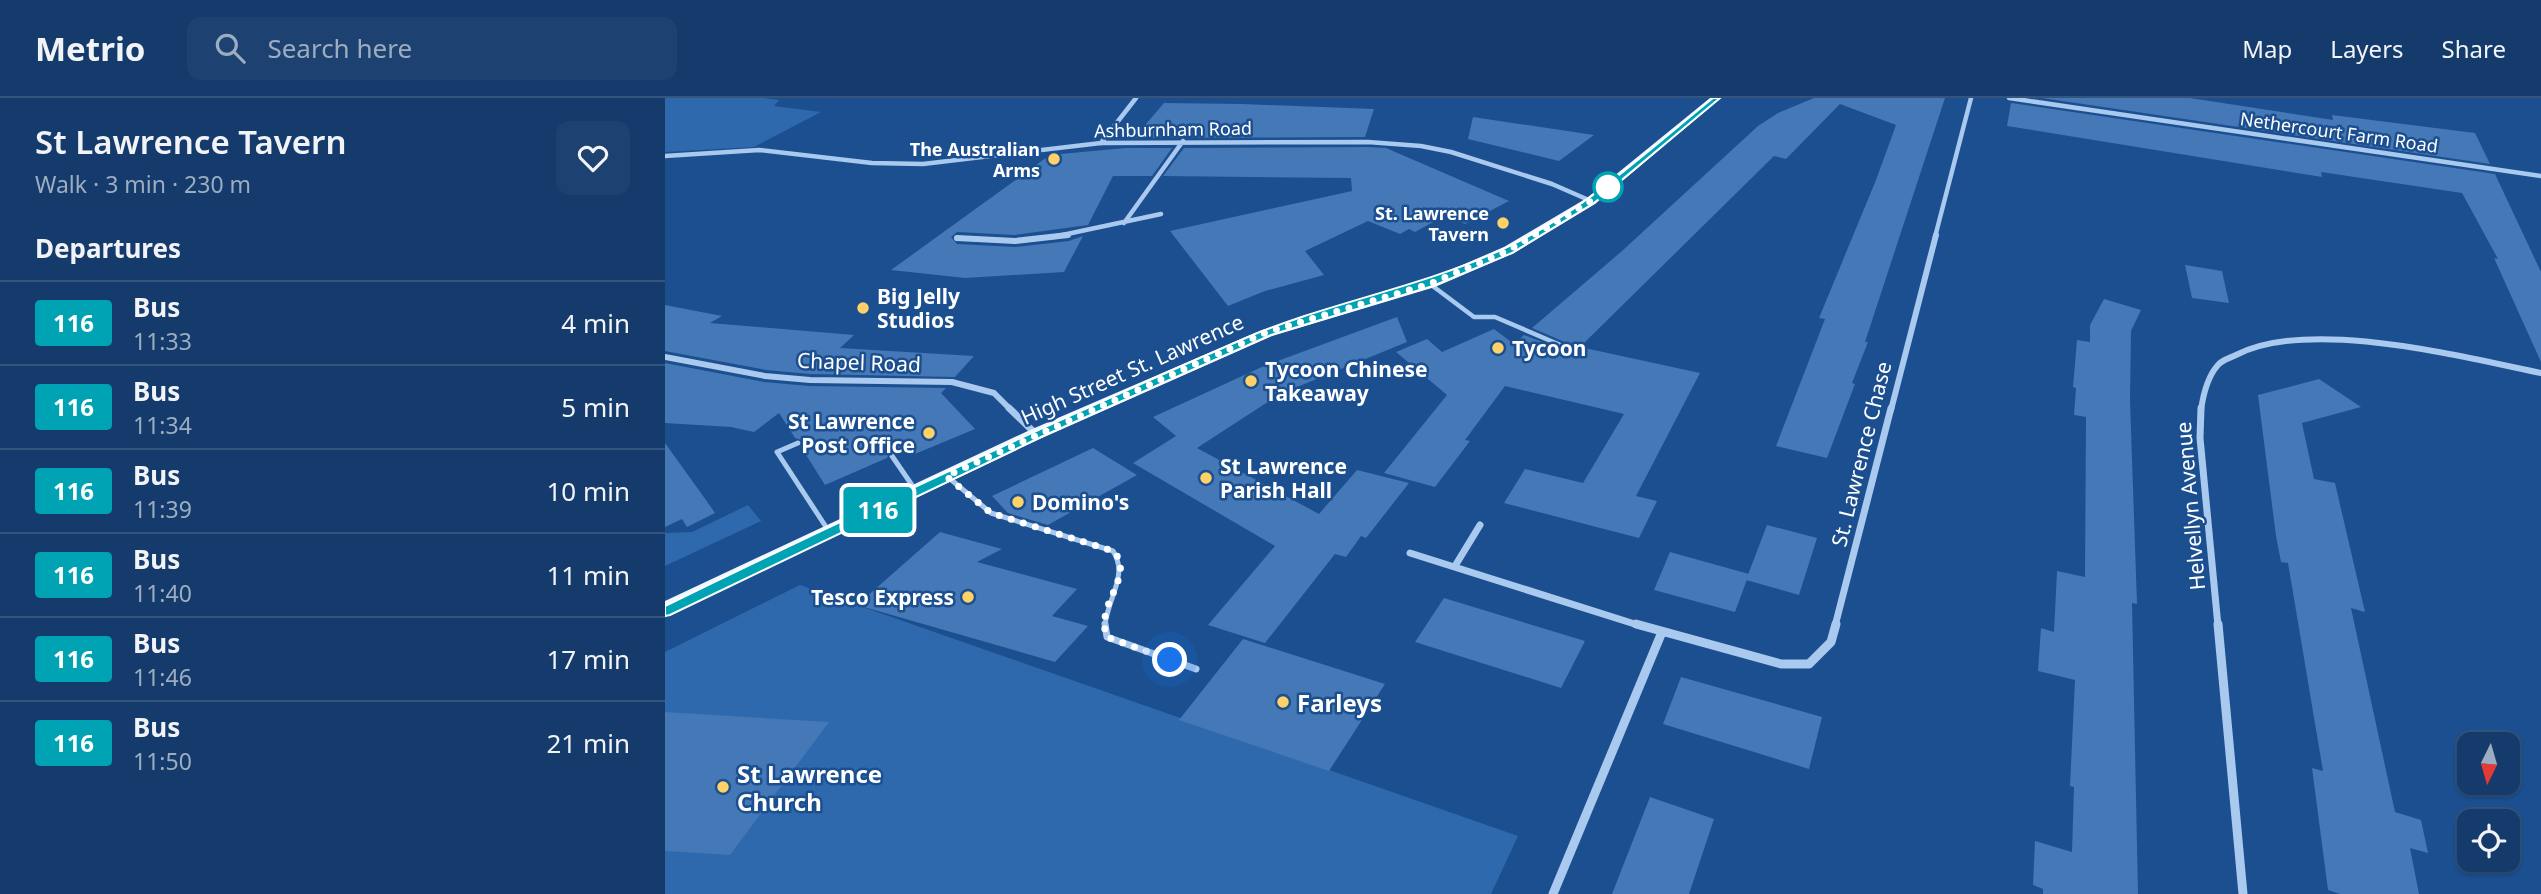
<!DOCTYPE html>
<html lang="en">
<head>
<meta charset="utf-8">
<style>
	body { margin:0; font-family:"Noto Sans",sans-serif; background:#1d4271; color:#f1f3f6; height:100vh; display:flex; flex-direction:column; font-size:26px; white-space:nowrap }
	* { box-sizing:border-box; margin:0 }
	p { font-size:23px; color:#9dadc1 }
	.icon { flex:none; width:38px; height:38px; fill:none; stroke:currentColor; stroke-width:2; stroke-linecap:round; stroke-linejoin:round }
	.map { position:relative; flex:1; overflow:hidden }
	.details { display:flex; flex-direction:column; background:#143b6b; width:665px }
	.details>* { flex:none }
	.badge { padding:0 14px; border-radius:5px; font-size:24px; line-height:46px }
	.needle { width:46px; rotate:185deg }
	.tools { position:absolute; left:1792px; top:634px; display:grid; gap:14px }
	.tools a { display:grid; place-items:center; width:63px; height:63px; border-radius:14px; background:#143b6b; box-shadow:0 2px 5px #0004,0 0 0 2px #33557e; font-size:35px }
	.you { position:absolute; width:35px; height:35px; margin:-18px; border:5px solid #fff; border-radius:50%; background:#1a73e8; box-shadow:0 0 0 10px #1a73e833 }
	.map>.badge { position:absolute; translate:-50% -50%; box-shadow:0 0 0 4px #fff }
	h2 { padding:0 35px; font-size:26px; line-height:63px }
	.round { display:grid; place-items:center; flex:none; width:74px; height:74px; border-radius:14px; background:#1d4271 }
	.overview { display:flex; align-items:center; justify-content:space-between; height:119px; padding:0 35px }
	h1 { font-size:33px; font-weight:600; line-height:52px }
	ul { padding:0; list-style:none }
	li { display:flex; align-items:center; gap:21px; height:84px; padding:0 35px; border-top:2px solid #33557e }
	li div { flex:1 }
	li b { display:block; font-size:26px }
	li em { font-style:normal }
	li .badge { min-width:77px; font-weight:700; text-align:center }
	header { display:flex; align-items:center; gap:42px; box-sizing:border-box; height:98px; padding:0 35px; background:#143b6b; border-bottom:2px solid #33557e }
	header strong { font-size:33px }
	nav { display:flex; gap:38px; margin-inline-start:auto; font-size:24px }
	.search { width:490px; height:63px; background:#1d4271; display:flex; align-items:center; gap:18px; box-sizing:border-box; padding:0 24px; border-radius:14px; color:#9dadc1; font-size:26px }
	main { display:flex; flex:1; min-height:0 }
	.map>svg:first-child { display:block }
	.green { fill:#2e69ad }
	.building { fill:#4478b7 }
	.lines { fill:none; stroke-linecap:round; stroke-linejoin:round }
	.service-far2 { stroke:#a9c9ee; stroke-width:4.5 }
	.service-far1 { stroke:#a9c9ee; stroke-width:5 }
	.service { stroke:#a9c9ee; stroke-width:7 }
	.minor-far3 { stroke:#a9c9ee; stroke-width:4.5 }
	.minor-far2 { stroke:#a9c9ee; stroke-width:6 }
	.minor-far1 { stroke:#a9c9ee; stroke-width:7 }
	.minor { stroke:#a9c9ee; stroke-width:9 }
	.primary { fill:#f0f6ff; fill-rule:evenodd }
	.line { fill:#00a3b4; stroke:#fff; stroke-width:2 }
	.walk { stroke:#fff; stroke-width:7; stroke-dasharray:0 12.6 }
	.poi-dot { fill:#ffd166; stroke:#1b4f8f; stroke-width:2.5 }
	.stop-dot { fill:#fff; stroke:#00a3b4; stroke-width:3.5 }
	.labels { text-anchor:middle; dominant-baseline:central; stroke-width:5; stroke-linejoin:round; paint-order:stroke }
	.far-street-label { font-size:18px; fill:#fff; stroke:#1b4f8f }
	.far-poi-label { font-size:18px; font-weight:bold; fill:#fff; stroke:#1b4f8f; text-anchor:end }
	.poi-label { font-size:21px; font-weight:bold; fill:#fff; stroke:#1b4f8f; text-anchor:start }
	.street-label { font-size:21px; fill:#fff; stroke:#1b4f8f }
	.near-poi-label { font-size:24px; font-weight:bold; fill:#fff; stroke:#1b4f8f; text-anchor:start }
</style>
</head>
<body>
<header>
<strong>Metrio</strong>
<div class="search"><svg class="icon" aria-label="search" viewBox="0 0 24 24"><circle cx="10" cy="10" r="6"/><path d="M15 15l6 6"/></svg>Search here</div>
<nav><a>Map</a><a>Layers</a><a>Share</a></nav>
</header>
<main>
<section class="details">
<div class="overview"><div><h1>St Lawrence Tavern</h1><p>Walk · 3 min · 230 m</p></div><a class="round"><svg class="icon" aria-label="heart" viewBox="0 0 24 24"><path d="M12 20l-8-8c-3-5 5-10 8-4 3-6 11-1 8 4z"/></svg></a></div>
<h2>Departures</h2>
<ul>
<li><span class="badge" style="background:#00a3b4;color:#fff">116</span><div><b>Bus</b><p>11:33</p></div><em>4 min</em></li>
<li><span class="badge" style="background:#00a3b4;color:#fff">116</span><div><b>Bus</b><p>11:34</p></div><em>5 min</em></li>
<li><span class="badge" style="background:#00a3b4;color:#fff">116</span><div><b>Bus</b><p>11:39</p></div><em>10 min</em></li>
<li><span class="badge" style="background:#00a3b4;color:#fff">116</span><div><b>Bus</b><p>11:40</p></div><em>11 min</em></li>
<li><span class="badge" style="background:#00a3b4;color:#fff">116</span><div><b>Bus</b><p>11:46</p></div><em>17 min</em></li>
<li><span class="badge" style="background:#00a3b4;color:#fff">116</span><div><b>Bus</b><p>11:50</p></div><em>21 min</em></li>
</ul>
</section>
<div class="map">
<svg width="1876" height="796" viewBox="0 0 1876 796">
	<rect width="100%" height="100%" fill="#1b4f8f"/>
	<path class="green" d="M0,0H99L114,2L109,8L156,14L89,49L0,54Z
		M83,407L96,423L0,468V435L27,434Z
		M135,487L853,738L826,796H0V554Z"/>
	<path class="building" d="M1149,0H1280L1200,244H1203L1187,285L1190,286L1162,360L1111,348L1160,221L1154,220L1211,82L1231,27L1175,6L1121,61L1109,58L915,249L1035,275L971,398L992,403L974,440L839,405L860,371L918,385L959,316L840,288L800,342L805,343L770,389L719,375L782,297L731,254L762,241L777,254L829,231L849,246L859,237L909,256L912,252L909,248L867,230L957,153L1093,28L1113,15Z
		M1377,0H1525L1668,22L1667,17L1810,35L1825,66Z
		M499,5L577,6L709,11L700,39L469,40Z
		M1346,5L1830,76L1876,174V264L1829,160L1833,161L1797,95L1656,74L1657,79L1342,28Z
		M808,19L929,37L894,63L803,41Z
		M703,49L721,50L844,103L800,126L781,117L750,134L744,131L735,136L703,123L640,153L659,177L600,193L563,208L505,133L687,93L686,80L498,78L519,50Z
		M460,50H507L487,78H448L423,127L350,137L292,134L286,139L292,146L350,149L404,143L418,138L399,174L300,180L226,172L385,57Z
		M1520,167L1557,173L1564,205L1527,200Z
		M1439,201L1476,212L1466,233L1465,302L1472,506L1467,505L1473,796H1378V791L1368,787L1370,743L1407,754L1409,689L1405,688L1410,582L1373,573L1376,530L1389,534L1392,473L1420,479L1421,319L1409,317L1411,290L1408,289L1412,242L1425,244V227Z
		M0,207L57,218L45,225L189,237L175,250L309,258L290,279L145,276L101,272L0,253Z
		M732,219L742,244L615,296L532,350L654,416L692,372L744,385L701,440L696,438L681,459L670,456L600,545L543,527L610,448L468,365L511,338L488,319L599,268Z
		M0,265L99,284L144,288L281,290L276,295L310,331L250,356L246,350L232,356L225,353L222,360L160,387L136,349L137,342L130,340L114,315L89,334L66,329L0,325Z
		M1654,281L1696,309L1637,325L1649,381L1670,385L1700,514L1686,510L1730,714L1756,722L1763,755L1745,750L1754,796H1675L1663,792L1647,670L1658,673L1623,465L1616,464L1611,438L1593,297Z
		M0,345L46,409L50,415L22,429L17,421L0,429Z
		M428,350L472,377L383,427L343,415L327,398Z
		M1102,427L1152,440L1134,497L1081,482Z
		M275,434L337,451L312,464L412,491L387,518L423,528L390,564L192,507Z
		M1005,454L1084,476L1070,514L989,492Z
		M779,500L920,543L896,590L750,544Z
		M578,541L720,586L664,673L514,622Z
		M1016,579L1157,619L1144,671L998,626Z
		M0,614L164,624L65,757L0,753Z
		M985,699L1049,721L1024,796H947Z"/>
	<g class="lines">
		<path class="service-far2" d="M765,186L809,219H830L907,252"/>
		<path class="service-far1" d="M133,345L112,354L163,432
			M227,358L251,393
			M284,380L326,415L448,453C464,477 442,501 440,528"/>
		<path class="service" d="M440,526L442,539L531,571"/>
		<path class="minor-far3" d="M1344,0L1876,78
			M436,45L471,0
			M0,58L94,52L207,65L258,66L436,45L703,44L756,48L786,54L887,86L926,103
			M459,125L518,43
			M388,139L496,116
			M1270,139L1306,0"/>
		<path class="minor-far2" d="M292,140L350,143L403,137
			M0,259L100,278L145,282L287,284L329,295L346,312
			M1226,312L1271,137
			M1536,312C1538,298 1543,278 1553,267C1557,262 1565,260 1571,257C1644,219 1797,259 1876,275"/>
		<path class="minor-far1" d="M344,310L371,336
			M1536,310L1535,340L1553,528
			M745,455L976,528
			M790,468L815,427
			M1170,528L1226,310"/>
		<path class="minor" d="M971,526L1116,566H1144L1166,544L1171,526
			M1553,526L1578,796
			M888,796L997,534"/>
		<path class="primary" d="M1045,0H1056L930,106L849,155L770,189L607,238L377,340L0,519V503L365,332L597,232L760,183L839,149L922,100Z"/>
	</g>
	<path class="line" d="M1048,0H1055L929,105L847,155L768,188L606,237L376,339L5,517L0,518V508C187,417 380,327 576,242C660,205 752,191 838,151C917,115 982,53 1048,0Z"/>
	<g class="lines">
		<path class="walk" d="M505,562L442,539C429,506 472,477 448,453L326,415L281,378L602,234L765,186L844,152L926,103L947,86L943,89"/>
	</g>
	<g class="poi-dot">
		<circle cx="389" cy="61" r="7"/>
		<circle cx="838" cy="125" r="7"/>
		<circle cx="198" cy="210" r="7"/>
		<circle cx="833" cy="250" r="7"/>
		<circle cx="586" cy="283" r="7"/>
		<circle cx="264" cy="335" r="7"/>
		<circle cx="541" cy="380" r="7"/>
		<circle cx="353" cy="404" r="7"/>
		<circle cx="303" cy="499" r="7"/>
		<circle cx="618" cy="604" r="7"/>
		<circle cx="58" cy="689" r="7"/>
	</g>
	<circle class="stop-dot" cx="943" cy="89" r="14"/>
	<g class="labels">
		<g class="far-street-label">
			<text transform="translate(508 31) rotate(-1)">Ashburnham Road</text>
			<text transform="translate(1674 34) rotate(8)">Nethercourt Farm Road</text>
		</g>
		<g class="far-poi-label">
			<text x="375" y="51">The Australian<tspan x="375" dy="21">Arms</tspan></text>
			<text x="824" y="115">St. Lawrence<tspan x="824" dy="21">Tavern</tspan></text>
		</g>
		<g class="poi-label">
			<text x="212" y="198">Big Jelly<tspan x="212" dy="24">Studios</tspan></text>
			<text x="847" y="250">Tycoon</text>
			<text x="600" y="271">Tycoon Chinese<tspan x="600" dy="24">Takeaway</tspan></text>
			<text x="250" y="323" text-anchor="end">St Lawrence<tspan x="250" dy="24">Post Office</tspan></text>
			<text x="555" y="368">St Lawrence<tspan x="555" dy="24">Parish Hall</tspan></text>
			<text x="367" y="404">Domino's</text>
			<text x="289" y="499" text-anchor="end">Tesco Express</text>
		</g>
		<g class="street-label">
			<text transform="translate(194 264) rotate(2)">Chapel Road</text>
			<text transform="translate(467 271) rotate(-24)">High Street St. Lawrence</text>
			<text transform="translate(1196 356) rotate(-76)">St. Lawrence Chase</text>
			<text transform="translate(1525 408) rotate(-95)">Helvellyn Avenue</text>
		</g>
		<g class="near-poi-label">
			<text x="632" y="604">Farleys</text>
			<text x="72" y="675">St Lawrence<tspan x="72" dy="28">Church</tspan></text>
		</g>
	</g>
</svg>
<div class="tools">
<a><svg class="needle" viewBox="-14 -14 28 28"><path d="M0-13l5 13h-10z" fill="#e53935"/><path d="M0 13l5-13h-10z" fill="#9dadc1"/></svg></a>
<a><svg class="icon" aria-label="locate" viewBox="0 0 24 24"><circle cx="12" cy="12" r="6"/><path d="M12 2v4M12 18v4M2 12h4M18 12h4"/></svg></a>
</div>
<div class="you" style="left:505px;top:562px"></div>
<b class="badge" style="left:213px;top:412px;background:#00a3b4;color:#fff">116</b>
</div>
</main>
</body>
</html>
